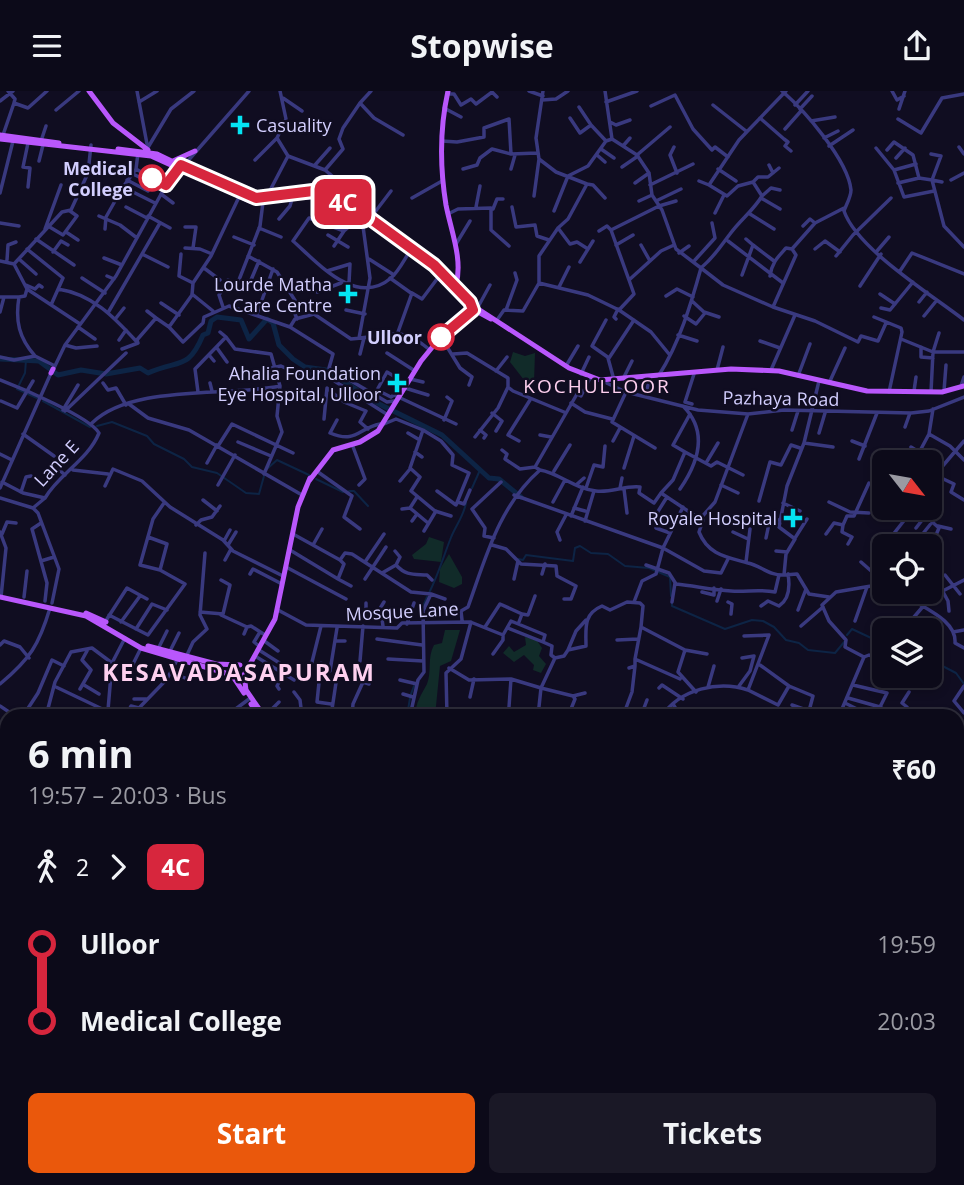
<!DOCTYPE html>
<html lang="en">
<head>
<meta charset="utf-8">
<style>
	body { margin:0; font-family:"Open Sans",sans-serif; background:#1a1826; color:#f1f3f6; height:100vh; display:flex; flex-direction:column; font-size:26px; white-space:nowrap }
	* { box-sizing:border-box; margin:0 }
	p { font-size:23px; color:#9a9aa2 }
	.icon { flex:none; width:38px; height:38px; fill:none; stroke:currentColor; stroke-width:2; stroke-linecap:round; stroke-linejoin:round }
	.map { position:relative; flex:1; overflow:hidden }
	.details { position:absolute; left:0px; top:618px; width:964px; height:478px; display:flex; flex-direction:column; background:#0c0a19; border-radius:21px 21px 0 0; box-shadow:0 4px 10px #0003,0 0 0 2px #2c2b38 }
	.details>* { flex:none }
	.badge { padding:0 14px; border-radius:10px; font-size:24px; line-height:46px }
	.needle { width:46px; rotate:121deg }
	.tools { position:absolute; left:872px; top:359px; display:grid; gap:14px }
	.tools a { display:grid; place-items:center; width:70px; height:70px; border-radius:10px; background:#0c0a19; box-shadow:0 4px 10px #0003,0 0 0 2px #2c2b38; font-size:35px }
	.map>.badge { position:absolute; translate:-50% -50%; box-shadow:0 0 0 4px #fff }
	.legs { display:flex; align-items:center; gap:10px; height:77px; padding:0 28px; font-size:23px }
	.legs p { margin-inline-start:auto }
	.overview { display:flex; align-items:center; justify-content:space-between; height:119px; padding:0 28px }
	h1 { font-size:38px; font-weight:700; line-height:52px }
	.action { display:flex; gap:14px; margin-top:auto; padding:14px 28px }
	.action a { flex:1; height:80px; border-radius:10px; background:#ea580c; color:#fff; font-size:28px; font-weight:700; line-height:80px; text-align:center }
	.action a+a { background:#1a1826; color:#f1f3f6 }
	ul { padding:0 28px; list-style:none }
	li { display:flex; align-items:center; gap:24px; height:77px; font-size:26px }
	li i { display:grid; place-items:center; width:10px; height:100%; margin:0 9px; background:currentColor }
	li i::after { content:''; width:18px; height:18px; margin:-9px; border:5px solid; border-radius:50%; background:#0c0a19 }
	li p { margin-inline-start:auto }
	li:first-child i { background:linear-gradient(#0000 50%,currentColor 0) }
	li:last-child i { background:linear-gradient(currentColor 50%,#0000 0) }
	header { display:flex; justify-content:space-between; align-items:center; height:91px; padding:0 28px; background:#0c0a19; font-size:32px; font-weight:700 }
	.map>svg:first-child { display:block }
	.green { fill:#112b29 }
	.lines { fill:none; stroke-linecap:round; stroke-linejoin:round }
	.stream { stroke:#0d2445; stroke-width:2 }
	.river { stroke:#0d2445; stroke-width:5 }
	.minor { stroke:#39397f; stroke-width:3.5 }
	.major { stroke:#b957fc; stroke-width:5 }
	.line-1-casing { stroke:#fff; stroke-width:16 }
	.line-1 { stroke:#d7263d; stroke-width:10 }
	.poi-dot { fill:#04e4f4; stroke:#100d21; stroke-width:2.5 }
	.stop-1-dot { fill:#fff; stroke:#d7263d; stroke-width:3.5 }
	.labels { text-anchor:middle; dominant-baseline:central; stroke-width:5; stroke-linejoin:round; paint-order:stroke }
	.poi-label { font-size:18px; fill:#d2cefe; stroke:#100d21; text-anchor:end }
	.stop-label { font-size:18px; font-weight:bold; fill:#d2cefe; stroke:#100d21; text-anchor:end }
	.street-label { font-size:18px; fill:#d2cefe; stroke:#100d21 }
	.neighbourhood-label { font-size:19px; letter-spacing:2px; fill:#fed0ef; stroke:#100d21 }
	.district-label { font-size:24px; font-weight:bold; letter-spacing:2px; fill:#fed0ef; stroke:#100d21 }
</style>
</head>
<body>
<header><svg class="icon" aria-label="menu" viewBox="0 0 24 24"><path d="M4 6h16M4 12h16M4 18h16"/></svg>Stopwise<svg class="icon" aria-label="share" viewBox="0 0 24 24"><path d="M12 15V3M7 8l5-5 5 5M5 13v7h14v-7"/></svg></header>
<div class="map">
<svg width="964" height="1094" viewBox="0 0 964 1094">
	<rect width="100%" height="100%" fill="#100d21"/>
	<path class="green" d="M513,261L525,265L535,262L534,291L524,289L510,271Z
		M429,446L444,451L441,471L414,468L412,464L426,453Z
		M449,463L462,486V493L454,497L439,491L440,478Z
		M445,539H460L451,570L440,575L435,625H415C416,611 421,604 427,593C432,581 427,566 434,554L442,552Z
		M525,546L536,548L542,557L539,565L546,573L541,582L533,579L534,574L524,564L514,571L503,562L509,555L514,561L526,554Z"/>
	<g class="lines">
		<path class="stream" d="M19,294L25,282L26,269
			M17,298L37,307
			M43,310L90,336
			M97,335L112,331L147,345L154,353L184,368L192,376L217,382L246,402L259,403L264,385
			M268,377L277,369L309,384
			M316,388L343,401
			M472,397L480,379
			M349,400H354L368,415
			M518,468L523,469L526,464L573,470L575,457L580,455L591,462L608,463L625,475L649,477L670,486L671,505
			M429,502C438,484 443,467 450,449C455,435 463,427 466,412
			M672,511V515L725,538L752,529L763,530L774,536L786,549L799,552L808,559L835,562L845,550
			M422,518L427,506
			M847,544L852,538L884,553
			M929,568L956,582L964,593
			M411,603L414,595
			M407,625L410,607"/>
		<path class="river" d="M0,268L39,270L58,284L81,279L106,283L140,277L148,282C179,268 188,280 203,244L208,242L211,230L217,226L241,229L249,248L267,228L273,232L279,254L293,268L305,276L326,279L379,313L442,344L489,387L499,388L521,406"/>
		<path class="minor" d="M8,0L15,8L14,12L28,17L47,0
			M137,0L147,53
			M529,0L543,5
			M605,0L612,48L637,64L649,82L652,104L662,119L676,158L701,177C715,165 720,156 730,143C741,128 753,120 762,105L753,91L738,95L727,105L709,94L739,49L786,0
			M782,0C804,19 848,69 851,99C851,106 846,114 844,120C857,158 932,204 964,229
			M892,0L897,9L904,5
			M448,3H454L461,14L471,8L476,13L492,1L497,6
			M283,7L302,20
			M542,9L556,8L568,0
			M0,10L13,0
			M139,11L157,0
			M606,11L637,0
			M360,12L371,0
			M713,14L746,40
			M795,14L808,0
			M651,15L675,4L693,38L712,59L715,56L728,66
			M579,16L591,34
			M444,17L461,26
			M800,18L812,5
			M899,18L905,0
			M56,19L79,0
			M570,27L580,42L591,34L606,50
			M760,27L784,48L788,51L785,55L791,60
			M898,28L921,42L942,7L964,3
			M811,30L835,26
			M610,31L616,34L630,29
			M785,38L801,20
			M3,44L14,12
			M824,47L838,40
			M41,50L46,35
			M442,50L457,51L484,46V37L509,28L511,63L537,62
			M28,52L23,76L30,77L28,96
			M623,55L630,47
			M829,55L853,39
			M674,56L670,64L677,82
			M959,56L964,63
			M876,57L894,79
			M147,58L171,18L194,0
			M601,58L614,67
			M887,59L894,51L913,64L919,87L932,89L944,135L964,156
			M138,62L136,78L123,96L155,112
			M931,63L941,65L932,89L942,91
			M597,64L605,71
			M637,64L670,36
			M288,65L325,79
			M896,67L905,57
			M255,69L277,47
			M39,70L43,54
			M916,73L894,79L904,106L934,100
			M315,74L330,57
			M769,74L773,82
			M622,76L638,65
			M136,78L162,93
			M463,78L477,74L480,67L492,58L511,63
			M511,78L515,64
			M718,78L736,90
			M133,83L155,94H166
			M127,89L148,100
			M951,89L964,82
			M699,90L709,94
			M753,91L758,86H768L779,77
			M635,92L649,82
			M898,92L919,87
			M587,93L593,94L605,107
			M650,94L693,73
			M320,101L330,83
			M0,102L13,50
			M161,103L173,112
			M534,105L539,68
			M762,105L771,97L780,99
			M412,107L442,90
			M761,107L780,118
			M265,109L288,65L277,47L286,28L280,0
			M639,110L652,104
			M656,110L681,98
			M126,116L147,127
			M476,116L480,95
			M512,116L516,136L535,134L537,145L549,149
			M493,118L497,108H503
			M554,120L568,85L588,75L606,50L612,48
			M375,121L391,100
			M715,122L724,104
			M364,123L344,140L309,127L293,150C317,171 356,217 391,187C399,180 404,169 410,160
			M448,123L458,118L491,117V139L509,155
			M750,123L774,138
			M99,125L120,134L137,147
			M148,125L170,137
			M279,128L290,115L292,108
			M372,128L375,121L325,79L343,58L339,48L343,37L360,12L374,27L403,44
			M0,132L19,135
			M48,135L63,144L77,125L70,120
			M803,135L810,128L815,132
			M185,136H196L193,157
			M259,137L281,146
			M558,137L570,153L577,151L588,158
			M45,138L61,94
			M105,138L106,126L123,96
			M599,140L607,135L611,139
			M66,141L78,149
			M328,144L348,156
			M234,146L254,154
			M36,148L74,174
			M746,148L753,154
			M728,150L783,192
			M456,153L470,130
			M616,154L633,144
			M641,154L650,170
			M334,155L344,140
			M185,157L200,158L212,163
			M27,158L63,187L51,214
			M815,158L825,150L840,161
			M877,160L889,146
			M53,161L61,150L68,154
			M679,162L689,155
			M142,163L168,176
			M181,163L179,185L193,192
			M248,165L277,181L296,211L292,215L297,228
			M836,165L853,144L891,107
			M104,167L122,174
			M19,168L36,183
			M369,168L394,184
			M7,169L8,154L16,151
			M695,169L715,147L712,132
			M0,170L14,173
			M580,171L593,150
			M204,177L220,189
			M327,180L350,173L349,192
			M900,180L912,162L964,183
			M742,184L753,154L774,170
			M107,185L114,188
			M770,185C772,171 778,166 786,157L792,158L815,132L844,117
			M82,187L105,202
			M390,187L411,202
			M251,189L259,170
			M629,189L611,139L659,115L676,110
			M539,192V165L558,137L568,128L587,93L556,81L539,68L536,47L543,0
			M26,194L35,198L39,194L42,196
			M860,195L881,163
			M559,196L569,176
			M27,198L80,233
			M58,198C92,203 114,226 136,250L156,227L169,236L192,204L193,192L211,165L239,106
			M317,201L341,192
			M192,203L213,220
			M880,203L895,213
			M666,205L677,198L693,206
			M0,206H19
			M919,211L927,201
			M161,212L179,224
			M223,216L219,204L228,189L237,194L260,135L263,111
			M478,216L490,194
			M773,216L815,230L858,251L861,245L878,250L886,232
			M881,217L890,219L913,191
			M346,219L365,223
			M506,219L517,189L515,182
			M619,219L651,241L669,263
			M109,220L160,132
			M147,220L156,227
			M0,221L4,206
			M704,221L719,226
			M257,223L273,178
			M684,225L696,233L705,222L692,210
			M924,225L937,209
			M874,226L901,237L902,241L889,301
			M116,227L124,217
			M616,228L614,226L618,218
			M497,229L504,219L523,220L539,192L588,204L619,219L634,203L629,189L661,160L674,154
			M606,229L592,255L609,267L634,229
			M78,236L95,248
			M169,236L183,251L203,232L204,226L229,215L290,236L295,228L314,223L351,248C387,246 398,232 430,259
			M290,236L333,263L329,277L387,311L394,310
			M398,241L412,202L422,208L440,184
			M678,244L697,250
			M226,246L235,258L271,263L280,295
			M441,246L460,277L472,286L469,294
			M359,247L370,187L362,128
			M901,248L933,261H964
			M119,249L126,239
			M760,250L780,257
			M65,254L76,257L97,255
			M921,256V266L933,267
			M217,257L227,271
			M122,258L138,252L137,249
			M387,262L415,280
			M360,263L364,247
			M453,263L467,262L508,287V296L513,300L564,321
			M209,264L214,270
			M35,265C19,247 15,230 19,206L25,205L27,198L14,173L62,121L71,119L88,82L91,54
			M0,266L14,269L35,265L55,275
			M608,267L614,289
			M566,275L578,255
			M54,277L65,254L116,185L165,96L249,0
			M262,279L281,275L296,282L325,284L388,324
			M717,279L723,256
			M771,279L795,224
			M496,280L507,266
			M581,283L589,266
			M659,284C679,253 691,213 701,177L723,194L773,216L796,164L792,158
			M798,285L810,253
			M624,286L632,270
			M410,288L423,291
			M0,289C21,297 90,326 99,342C88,369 59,383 45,407L23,402L2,391
			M600,289L626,301L698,319L748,323L784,319L911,322L929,320L964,306
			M819,290L804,352L787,395L779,436L795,448L786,463L784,484L797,483L809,503L829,506
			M830,290L845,257
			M103,292L108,299L116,297L126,314
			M210,292L212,300
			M407,293L387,281L377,299L391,306L394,304L456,333
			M961,295L964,286
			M405,297L428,304
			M914,300L916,286
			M944,300L946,274
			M198,301L195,278L226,246L220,241
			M626,301L612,331L655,357
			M931,301L933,261L939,242
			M645,304L650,288
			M1,310L17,317L33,290
			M571,312L585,321L612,328
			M129,313L148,327L189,339L302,404
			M692,313L685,311L694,283
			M63,319L78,294
			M65,320L126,262
			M492,322L502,330L496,340
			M690,323L673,354L685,361L673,389L661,402L700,428
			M748,323L715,411L700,428L703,429L699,441C708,464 727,466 748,472C761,475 770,485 784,484
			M324,328L327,297L344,311L366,320L360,331L368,338
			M337,329L330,342C357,353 358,337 380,333
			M444,329L452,310L447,306
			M92,332C132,293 226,306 280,295L277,325L282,341L264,383
			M384,333L396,328L423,339L410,377L420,386L411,400L435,420L451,425
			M905,336L910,322
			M423,339L441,350L453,364L452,374L469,382L456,414L437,400
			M480,339L486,344L484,347
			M792,339L798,320
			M408,342L418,348
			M819,342L825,322
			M23,343L54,365
			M929,343L950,355L964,369
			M540,344L551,346
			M475,346L498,317L508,296
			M519,350L508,344L530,309
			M613,350L620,337
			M852,350L865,355
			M238,351L271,365
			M804,352L833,356
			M352,353L365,388L359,394
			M218,355L232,333L293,362
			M911,356L919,361
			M502,359L507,363L505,368L520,378L535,376
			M415,361L422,366
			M685,361L711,375L717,371L743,384
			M0,363L12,369
			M859,368L877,322
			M914,371L929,343L933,318
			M207,372L217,354
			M706,372L718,352
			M624,377L634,345
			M73,379L108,383
			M540,379C559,382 575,398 596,400C611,402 626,394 640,396L639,402L654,412L661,402
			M54,380L57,377L65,384
			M554,380L570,354
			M318,381L352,405L344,426L360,438
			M935,384L964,350
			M879,385L884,388
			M929,386L933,388L929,400
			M933,388L935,384L954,393L951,401L964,409
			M400,390L410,378
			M218,394L235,364
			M576,394L584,387
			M721,394L738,402
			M105,395L113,378L142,390L170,416L223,449L233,460L283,485
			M0,397L51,282
			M586,397L594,374L603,376L605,355
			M620,397L622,387
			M930,397L941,406
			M624,398L627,422
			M680,398C698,372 709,341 683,315
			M21,401L26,386L31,385
			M514,404L663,457L704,480L721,482L728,468
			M876,406L884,394
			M0,407L33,417L38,422L59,478L52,512
			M203,409L217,420
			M759,410L770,371L781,374L791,354L800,357
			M458,411L464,413L470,399
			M553,411L565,389
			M829,411L850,421L869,422
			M783,412L800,420
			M923,416L921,421L939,437L929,460
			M33,417L45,407
			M410,417L417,406
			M574,417L585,420
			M402,418L410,417L428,432
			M657,422L667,406
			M571,425L583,396
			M412,430L417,423
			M585,430L594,400
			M41,432L32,438L47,492L45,510
			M196,434L201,429L212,426L220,415
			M843,434L842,441L852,446L848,453
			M938,435L951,438
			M656,437L670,442
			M916,437L926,424
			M424,440L436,420
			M0,441L6,457L1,506
			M733,441L748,448
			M2,443L7,431L16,432
			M293,443L340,469L345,462L352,463L411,501L431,503
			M826,443L834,432L843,434L847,425H854L869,392L884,398
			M921,445L933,430
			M148,446L167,453L160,479
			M494,447L484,445L485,437L472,418L501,391
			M766,447L770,428L779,429
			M795,447L807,428
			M560,449L557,441L566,424
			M224,450L230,439
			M228,454L236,441
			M313,454L322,438
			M492,454L506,458L521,473L556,475L557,485L576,495L571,508H564
			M884,455L914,417L921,421
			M884,455L880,464L884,467
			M290,459L338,488
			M776,460L787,461
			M225,469L231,458
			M340,469L344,473L338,488L351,495
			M41,470L54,466
			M365,471L384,443
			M746,471L750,438
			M861,471L878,486
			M396,474C406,485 414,483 427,484L432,489
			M646,474L669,482L676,493C695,495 713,499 731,500C747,501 760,498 775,501L779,484
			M286,476L346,508
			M382,482L396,474L400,466L395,460
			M250,483L253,478L282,493
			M542,483L545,473
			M945,484L960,503
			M365,488L386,456
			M514,488L518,470
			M942,499L948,510L949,520
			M900,500C915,515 957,526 955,552L964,557
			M702,501L714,504V497
			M24,506L27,480
			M717,510L721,498
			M634,511L642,490L656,483L663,457L683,416
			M672,511L675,492
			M728,511L732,513L731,523
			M366,512V518L382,528L383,535
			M761,515L768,510L779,515C790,508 790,495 788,483
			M278,519L306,534L397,537L402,532L471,531L461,568L446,582L447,625
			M798,519L806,498
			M200,521L223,523L230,494L221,489
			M109,524L148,544L185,493L160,479L140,474L153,428L164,412
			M221,524L247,536L251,535L265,544
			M376,524L384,511
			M462,529L461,520L468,516C486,466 499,415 540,379L535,376L577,303L581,305L590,287
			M882,529L898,539
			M855,530L867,496
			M105,531L127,497L147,508
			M121,531L140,505
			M519,531L522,523L528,524L535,505
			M473,532L503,544L511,530L545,544L543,551L552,555L551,564L555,567
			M407,533L414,512
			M801,535L823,516
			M485,536L500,513L522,523
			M641,536L635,568L680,588
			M508,537L543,551
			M136,538L152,513L167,519
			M903,539L931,506L964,489
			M953,541L964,539
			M244,543L247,536
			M377,548L422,554
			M263,549L278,560
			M617,549L638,548
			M336,550H345
			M0,554L4,550L20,556L29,567
			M259,555L254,551L260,541
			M158,558L167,540
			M929,558L933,555L939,557
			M259,559L281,573
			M568,559L576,540L586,529
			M685,559L707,563
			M169,562L179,542
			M493,563L503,549V544
			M187,564L193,551L207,538L200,524L205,462
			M255,565L294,589
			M864,566L845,556L846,549L829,530L822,514L836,501L871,495L884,479
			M388,568L423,570
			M360,570L363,535
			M312,571L321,535
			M321,572L317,611L331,613
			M760,574L789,595
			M449,577L469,589L511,588L541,597L538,625
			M629,577L635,575V568
			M130,579L141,557
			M330,580L337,537
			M171,581L185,587
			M400,589L417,593
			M0,593C30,568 39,554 50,517
			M84,594L99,603
			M853,594L887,602L880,616
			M739,595L750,580L754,565L742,567
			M964,595L954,610L964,622
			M56,596L117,625
			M708,596L714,575
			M659,597L662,594L683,608
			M80,598L91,579L82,569L87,560
			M279,598L277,595L283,583
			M748,599L778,614L789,595L813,605L809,620L792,614
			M294,601L300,609L302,625
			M403,603L413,606
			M573,605L585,602
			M470,606L474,588
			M848,607L880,616L895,625
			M134,608H146
			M845,612L857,618L855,625
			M673,613L679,623
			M0,615L15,625
			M509,616L511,588
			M571,618L575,608L573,605L541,597L555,567L564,565L568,559L586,555C586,537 583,523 602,515L610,519L627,511L640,512L643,515L641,536L685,559L678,581L696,601
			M108,619L112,572
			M23,625L38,602L52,569L64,575
			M46,625L55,591L71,561L92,557L112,572L125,547
			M126,625L131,615L139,617
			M148,625L149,622L139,617L167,588L177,569
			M235,625L233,620L249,608
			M265,625L279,611
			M331,625L337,585
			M352,625L353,613L363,591L369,593
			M410,625L418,589L424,581L423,520L431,503L445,508
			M623,625L632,601L635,575
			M641,625L647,609
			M662,625C680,598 719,589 748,599L769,544L744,545
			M839,625L864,566L869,564L884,571
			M902,625L907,616L902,612L909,601
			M0,655L7,656
			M0,676L7,680
			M0,707L7,712
			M957,740L964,747
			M958,740L964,733
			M0,749L7,739
			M0,758L7,764
			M957,785L964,779
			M0,824V825
			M0,849L7,855
			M957,866L964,870
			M0,889L7,897
			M0,926L7,933
			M0,940L7,933
			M0,984L7,979
			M0,1002L7,1010
			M0,1002L7,995
			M0,1046L7,1037
			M0,1059V1061
			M0,1077L2,1075
			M120,1088L125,1094
			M237,1088L243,1094
			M291,1088L294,1094
			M436,1088L440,1094
			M632,1088H638
			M646,1088L653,1094
			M762,1088L771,1094
			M500,1091L504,1094
			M307,1092L311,1088
			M39,1094L43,1088
			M81,1094L86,1088
			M160,1094L165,1088
			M283,1094L284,1088
			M336,1094L345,1088
			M428,1094L432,1088
			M475,1094L481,1088
			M519,1094L523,1088
			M533,1094L537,1088
			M793,1094L796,1088
			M848,1094V1088"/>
		<path class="major" d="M89,0L113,32L148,59
			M448,0C440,36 440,77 446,114C451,140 463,168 456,194
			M0,44L59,52
			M0,48L151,65L250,110L321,105L362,126L397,150L433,177L469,216L491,228
			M118,58L157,63L213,90
			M173,70L195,60
			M442,181L456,193L472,216
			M449,237L473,219
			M51,282L53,278
			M309,390L333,359L360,351L378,340L421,270L452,232L472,214L569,277L600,289L731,278L779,280L867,300L942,301L964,295
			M0,506L86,525L141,557L232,584L244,602
			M86,522L106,531
			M148,555L216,573L240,574
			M251,613L259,625
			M264,625L246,599L244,584L275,528L298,416L310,387
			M706,1088L708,1094
			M201,1094L206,1088"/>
	</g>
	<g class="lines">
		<defs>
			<path id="line-1" d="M152,87L166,94L181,74L256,107L313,100L328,104L364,123L434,174L470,211L473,219L441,246"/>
		</defs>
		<use href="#line-1" class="line-1-casing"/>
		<use href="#line-1" class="line-1"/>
	</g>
	<g class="poi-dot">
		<path d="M236.5 23.5h7v7h7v7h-7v7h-7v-7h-7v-7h7z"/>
		<path d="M344.5 192.5h7v7h7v7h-7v7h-7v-7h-7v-7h7z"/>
		<path d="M393.5 281.5h7v7h7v7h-7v7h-7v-7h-7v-7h7z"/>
		<path d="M789.5 416.5h7v7h7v7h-7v7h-7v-7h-7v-7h7z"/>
	</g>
	<g class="stop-1-dot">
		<circle cx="152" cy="87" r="12"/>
		<circle cx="441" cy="246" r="12"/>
	</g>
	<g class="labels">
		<g class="poi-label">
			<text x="256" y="34" text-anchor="start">Casuality</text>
			<text x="332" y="193">Lourde Matha<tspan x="332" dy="21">Care Centre</tspan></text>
			<text x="381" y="282">Ahalia Foundation<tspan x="381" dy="21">Eye Hospital, Ulloor</tspan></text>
			<text x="777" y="427">Royale Hospital</text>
		</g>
		<g class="stop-label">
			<text x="133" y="77">Medical<tspan x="133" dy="21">College</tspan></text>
			<text x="422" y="246">Ulloor</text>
		</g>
		<g class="street-label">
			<text transform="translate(781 307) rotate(1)">Pazhaya Road</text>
			<text transform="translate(56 372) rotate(-47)">Lane E</text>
			<text transform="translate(402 520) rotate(-3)">Mosque Lane</text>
		</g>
		<g class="neighbourhood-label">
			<text x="597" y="295">KOCHULLOOR</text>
		</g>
		<g class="district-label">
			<text x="239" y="580">KESAVADASAPURAM</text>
		</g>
	</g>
</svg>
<div class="tools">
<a><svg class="needle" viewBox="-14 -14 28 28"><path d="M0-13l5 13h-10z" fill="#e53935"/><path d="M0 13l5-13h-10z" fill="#9a9aa2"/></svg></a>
<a><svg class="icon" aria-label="locate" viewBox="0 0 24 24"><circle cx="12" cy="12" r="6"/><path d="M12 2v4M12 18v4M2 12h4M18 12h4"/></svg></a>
<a><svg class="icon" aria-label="layers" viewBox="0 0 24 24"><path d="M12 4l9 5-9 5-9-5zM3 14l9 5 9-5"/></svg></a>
</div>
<b class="badge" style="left:343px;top:111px;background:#d7263d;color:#fff">4C</b>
<section class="details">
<div class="overview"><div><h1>6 min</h1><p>19:57 – 20:03 · Bus</p></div><b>₹60</b></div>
<div class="legs"><svg class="icon" aria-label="walk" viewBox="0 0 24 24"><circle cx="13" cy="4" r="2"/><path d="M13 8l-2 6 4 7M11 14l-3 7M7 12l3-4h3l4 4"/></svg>2<svg class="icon" aria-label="forward" viewBox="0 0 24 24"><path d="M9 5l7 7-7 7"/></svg><b class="badge" style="background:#d7263d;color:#fff">4C</b></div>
<ul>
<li><i style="color:#d7263d"></i><b>Ulloor</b><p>19:59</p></li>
<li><i style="color:#d7263d"></i><b>Medical College</b><p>20:03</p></li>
</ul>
<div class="action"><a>Start</a><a>Tickets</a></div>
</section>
</div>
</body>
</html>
